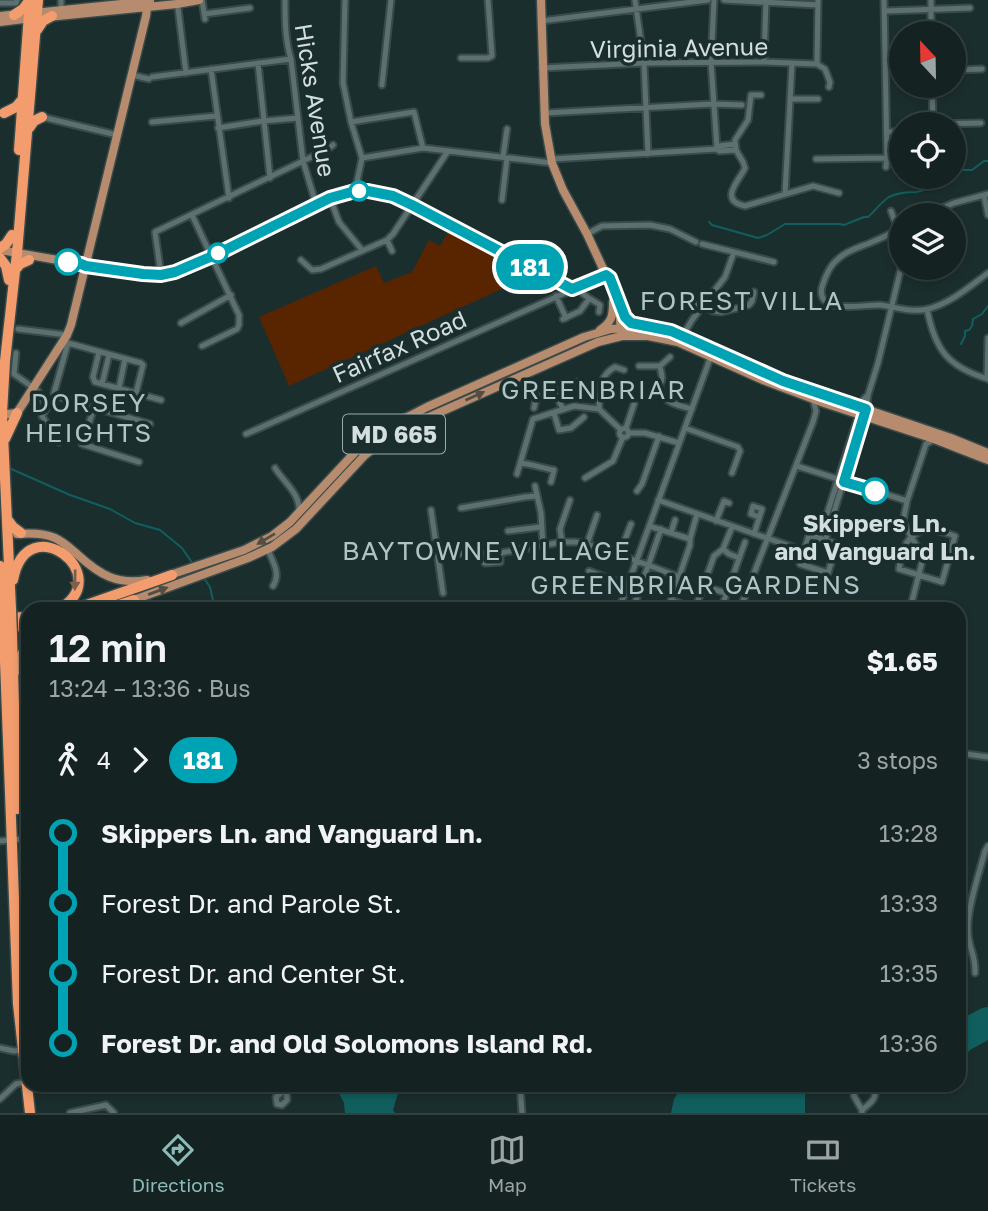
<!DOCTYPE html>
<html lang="en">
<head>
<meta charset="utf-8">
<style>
	body { margin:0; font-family:"Golos Text",sans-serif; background:#212f2f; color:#f1f3f6; height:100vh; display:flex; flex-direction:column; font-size:26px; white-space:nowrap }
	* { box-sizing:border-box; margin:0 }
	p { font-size:23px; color:#9da4a5 }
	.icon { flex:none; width:38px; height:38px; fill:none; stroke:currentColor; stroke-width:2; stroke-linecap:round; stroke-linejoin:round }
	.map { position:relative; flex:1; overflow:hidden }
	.details { position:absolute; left:21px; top:602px; width:945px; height:490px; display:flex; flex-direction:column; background:#142222; border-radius:21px; box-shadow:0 4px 10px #0003,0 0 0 2px #333f40 }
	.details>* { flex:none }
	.badge { padding:0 14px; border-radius:23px; font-size:24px; line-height:46px }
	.needle { width:46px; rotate:338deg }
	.fabs { position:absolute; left:889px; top:21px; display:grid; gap:14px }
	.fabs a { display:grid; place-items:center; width:77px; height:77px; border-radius:50%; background:#142222; box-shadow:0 4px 10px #0003,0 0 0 2px #333f40; font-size:35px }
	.map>.badge { position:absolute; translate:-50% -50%; box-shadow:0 0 0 4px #fff }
	.legs { display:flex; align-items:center; gap:10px; height:77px; padding:0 28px; font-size:23px }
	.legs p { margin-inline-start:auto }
	.head { display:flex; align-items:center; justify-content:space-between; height:119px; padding:0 28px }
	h1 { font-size:38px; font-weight:600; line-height:52px }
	ul { padding:0 28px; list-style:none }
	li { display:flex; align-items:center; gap:24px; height:70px; font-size:26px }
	li i { display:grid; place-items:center; width:10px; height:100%; margin:0 9px; background:currentColor }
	li i::after { content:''; width:18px; height:18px; margin:-9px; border:5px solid; border-radius:50%; background:#142222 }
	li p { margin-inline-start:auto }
	li:first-child i { background:linear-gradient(#0000 50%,currentColor 0) }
	li:last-child i { background:linear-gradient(currentColor 50%,#0000 0) }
	.tabs { display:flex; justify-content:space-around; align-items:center; height:98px; border-top:2px solid #333f40; background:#142222; font-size:19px; color:#9da4a5 }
	.tabs a { display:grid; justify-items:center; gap:4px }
	.tabs .selected { color:#8bbbb9 }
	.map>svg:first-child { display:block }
	.green { fill:#592400 }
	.water { fill:#105f5e }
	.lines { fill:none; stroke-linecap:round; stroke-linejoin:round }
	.stream { stroke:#105f5e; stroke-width:2 }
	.minor-casing { stroke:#3a4a4a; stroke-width:9 }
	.major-casing { stroke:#3a4a4a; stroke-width:11 }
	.highway-casing { stroke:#3a4a4a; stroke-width:13 }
	.minor { stroke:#5b706f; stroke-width:5 }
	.major { stroke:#b68b6e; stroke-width:8 }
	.highway { stroke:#f39d6e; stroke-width:10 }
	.highway-bridge-casing { stroke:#3a4a4a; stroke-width:13; stroke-linecap:butt }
	.highway-bridge { stroke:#f39d6e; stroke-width:10 }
	.oneway { fill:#514f44 }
	.oneway2 { fill:#7c604b }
	.line-1-casing { stroke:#fff; stroke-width:16 }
	.line-1 { stroke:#00a3b4; stroke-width:10 }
	.stop-1-dot { fill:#fff; stroke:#00a3b4; stroke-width:3.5 }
	.labels { text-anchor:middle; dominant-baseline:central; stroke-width:7; stroke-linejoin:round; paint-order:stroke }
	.shield { fill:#1b2e2e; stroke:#9ca9a9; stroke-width:2 }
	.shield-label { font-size:23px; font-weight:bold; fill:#d3dede }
	.street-label { font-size:24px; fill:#d3dede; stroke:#1b2e2e }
	.stop-label { font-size:24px; font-weight:bold; fill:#d3dede; stroke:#1b2e2e }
	.neighbourhood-label { font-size:26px; letter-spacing:2px; fill:#afc5c5; stroke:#1b2e2e }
</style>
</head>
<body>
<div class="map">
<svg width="988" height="1113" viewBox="0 0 988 1113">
	<rect width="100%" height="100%" fill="#1b2e2e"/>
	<path class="green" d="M451,227L537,273L289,386L259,317L376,266L384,283L412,272L429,240L440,246Z"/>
	<path class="water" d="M988,1007V1040L970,1050L959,1063V1016L963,1018L982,1008Z
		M341,1085H405L398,1093L393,1110L395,1113H345L344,1103L340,1095Z
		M683,1085H805V1113H671L674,1099Z"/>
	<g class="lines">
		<path class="stream" d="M954,175L962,170H972L984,161H988
			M709,222L712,225L758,238L767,235L785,224H840L844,225L864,217H868C875,211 881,202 889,197C897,193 907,192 916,192C925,191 945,181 952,177
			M961,344L965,336V331L969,330L972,326L973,319L982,314L988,306
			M9,468L70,495L110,509L135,523L160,530L182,548L193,564
			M203,577L210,587L215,609"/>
		<defs>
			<path id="minor" d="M61,0V10
				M177,0L186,73
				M202,0L205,19
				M285,0C285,20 285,40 291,59L303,161L316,204
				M345,0L343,83L351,122L362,158L355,191
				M635,0L644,63L648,154
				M714,0L711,62L717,149
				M724,0L818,5
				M884,0L887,158L886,167
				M931,0V33
				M0,3H16L17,0
				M885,11L970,8
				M204,14L250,8
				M541,21L708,0
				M461,58H488L492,56L488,0
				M764,62L766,0
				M258,63L270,178
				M817,64L818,0
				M542,68L644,63L764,62L817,64L825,69L830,82L829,87
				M211,69L229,198
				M954,70L982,69
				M132,75L149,79
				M152,77L291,59
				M382,85L391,0
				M932,86L933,124L981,123
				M761,95H751L748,120L735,140L736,150L743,162L745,168C739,181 718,200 745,206L813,186L839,193
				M790,99H818
				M545,113L713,104L742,105
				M42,117L117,135
				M152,122L216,116
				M351,122L414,112L423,148
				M218,128L263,121L298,118
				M887,132H901
				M717,148L719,146L735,144
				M503,157L507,129
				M362,158L423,148L552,163
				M552,159L717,149L719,151L736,150
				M816,159L887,158
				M785,194L792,64
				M984,195L988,215
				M330,198L339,222L362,250
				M502,200L507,158
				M891,211L901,237
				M192,215L239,315V325L237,329L202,346
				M926,215L954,203L988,194
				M901,228C892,233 882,238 872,242C861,247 847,250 838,259C830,265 825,277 822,287C815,316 866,304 880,305C896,307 911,313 928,309C951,303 969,287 988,273
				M587,234L602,226L650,225L670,229L696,242
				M387,240L392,251
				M702,244L774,262
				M301,260L312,270L321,269L387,240L393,234L448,151
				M86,266L143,274L161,275L175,272L213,256L316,204L330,198L355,191L380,192L412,205L572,289
				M161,275L155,232L326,150L333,145
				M577,287C583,297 592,299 600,305L599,312
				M556,296L566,318
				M685,302L713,311L722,312L749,305L752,301L754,292
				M927,309C935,350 948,367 988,379
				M563,319L580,311L589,299
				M181,323L231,295
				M18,329L67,335
				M682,337L692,320L725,277L734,252
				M99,352L93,377L95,382L161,400
				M16,353L14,374L38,391L47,407L42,416L59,442
				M639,366H660L670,357
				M660,366C660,367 662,376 662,377C662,385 659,381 660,389C662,403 681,406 692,409
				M987,379L988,338
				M102,384L109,355
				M119,388L125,359
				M554,391L563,409
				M136,393L143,365L141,363L68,343L54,393L62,398L150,424
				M94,408L82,444L139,462
				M534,408L536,399L577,382
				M599,409C600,392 598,376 615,367L624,370
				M554,413L559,430L571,428L584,417
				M626,428L634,404
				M685,428L738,447L740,451L732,473
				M619.5 433a4.5 4.5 0 1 1 9 0a4.5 4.5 0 1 1-9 0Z
				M629,433H645L679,443
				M246,434L606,275
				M520,463C532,464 542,468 554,470L551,482
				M797,466L907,501
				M275,468C283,481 300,494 299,510
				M517,474L533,419L574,406L599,409L621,430
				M585,478L613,461L623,437
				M535,486L541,513L543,546
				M637,491L642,484L659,436
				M658,500L804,551
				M461,508L525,497L537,496
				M431,510L443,593
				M716,521L724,501L729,503
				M649,526L690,539
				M927,529L943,532L955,536L942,582L899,569C902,548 906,535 927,529Z
				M508,531L541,527
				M671,533L675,520
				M754,534L762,509L753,506L751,514L759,517
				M809,535L837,544L828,573L800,564Z
				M819,539L859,414L864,399L868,395
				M825,541L866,409L868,395L878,363L901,268
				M562,542L560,529L570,500
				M587,544L597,515
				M723,549L729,554L739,558
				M268,550C273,562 281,574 273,586
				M432,554L500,553L562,542H575L587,544L648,565L679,577
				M619,555L631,524
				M485,563L500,562V553
				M589,571L628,586
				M703,586L726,593
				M671,600L695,609
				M619,609L711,356
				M633,609L661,529
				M668,609L690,545V539L697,514
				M695,609L714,556L723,549L732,527
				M721,609L745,542
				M740,609L813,422L816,411L813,399
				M910,609L922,562L920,552L903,522L907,501L926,444L933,440
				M14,712H28
				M959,753L988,757
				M16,755H28
				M0,841L22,839L28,841
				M20,933H28
				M975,973C976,955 968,947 968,931C967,908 979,874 985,851L988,846
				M0,1048L14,1051L22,1050
				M202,1085H208
				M285,1085C286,1090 287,1095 287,1100L282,1105L277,1104L276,1097L286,1089
				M520,1085L522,1113
				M859,1085L855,1087L854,1096L862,1110V1113
				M0,1099L16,1084L26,1082
				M862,1110C871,1103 880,1096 872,1085
				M70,1113L106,1105L114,1113"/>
			<path id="major" d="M541,0L545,124L552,163L563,190L587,234L606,275C621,289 619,314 621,333
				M34,13L150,1
				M0,16L18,14
				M48,17L177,4L199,0
				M0,22L32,18
				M0,250L81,264L86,266
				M600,330C612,322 613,316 613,302
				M2,413L8,414L17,413L67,335L71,325L146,16L148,1
				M17,534C30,533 44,533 55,538C64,542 71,549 78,555C100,575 117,585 147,580
				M167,576L244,550L272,536L290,522L358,449L386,428L427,407L584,337L611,329L650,327L671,331L783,381L951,438L988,453
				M131,601L248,558L272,547L296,529L364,456L381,442L402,429L598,342L622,336H648L678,342L763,380L824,403L934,439L988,460
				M15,673L21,654L28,644"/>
			<path id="highway" d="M14,15L23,9L29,1
				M37,30L43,21L52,16
				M4,113L16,107L22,100
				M29,128L34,121L42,117
				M19,150L30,0
				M0,248L6,244L12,235
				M0,258L6,266L9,280
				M15,270L20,264L29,260
				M5,439L17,413
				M7,519L13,527L21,533
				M0,566L2,608
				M13,580C27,505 118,576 59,609
				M11,609L2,413L5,361L17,253L38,0
				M75,609L172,575
				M107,609L134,600
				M4,618L28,617
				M4,627L28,626
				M4,635L18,1004L30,1113
				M12,635L17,809"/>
		</defs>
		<use href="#minor" class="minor-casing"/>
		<use href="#major" class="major-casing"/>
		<use href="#highway" class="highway-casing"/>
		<use href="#minor" class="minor"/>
		<use href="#major" class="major"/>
		<use href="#highway" class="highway"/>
		<defs>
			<path id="highway-bridge" d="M2,608L4,635
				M11,609L12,635"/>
		</defs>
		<use href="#highway-bridge" class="highway-bridge-casing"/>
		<use href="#highway-bridge" class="highway-bridge"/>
	</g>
	<defs><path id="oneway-solid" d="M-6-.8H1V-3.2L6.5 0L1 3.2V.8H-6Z" transform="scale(1.75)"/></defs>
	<g class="oneway">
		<use href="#oneway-solid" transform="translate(475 396) rotate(-24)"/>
		<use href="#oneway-solid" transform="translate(266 539) rotate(149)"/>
		<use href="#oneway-solid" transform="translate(158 591) rotate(-20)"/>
	</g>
	<use class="oneway2" href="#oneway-solid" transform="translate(75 580) rotate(91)"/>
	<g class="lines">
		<defs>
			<path id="line-1" d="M68,262L81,264L86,266L143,274L161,275L175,272L215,255L330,198L355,191H368L393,196L412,205L572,289L606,275L610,278L625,317L631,323L671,331L783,381L866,409L844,482L875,491"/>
		</defs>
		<use href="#line-1" class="line-1-casing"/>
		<use href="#line-1" class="line-1"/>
	</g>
	<g class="stop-1-dot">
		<circle cx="359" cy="191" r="9"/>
		<circle cx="218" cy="253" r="9"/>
		<circle cx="68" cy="262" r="12"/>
		<circle cx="875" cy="491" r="12"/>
	</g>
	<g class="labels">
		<rect class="shield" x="343" y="414.5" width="102" height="39" rx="5"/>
		<g class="shield-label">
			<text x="394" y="434">MD 665</text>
		</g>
		<g class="street-label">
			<text transform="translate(679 47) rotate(-1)">Virginia Avenue</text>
			<text transform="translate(316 100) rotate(81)">Hicks Avenue</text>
			<text transform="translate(399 346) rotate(-24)">Fairfax Road</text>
		</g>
		<g class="stop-label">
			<text x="875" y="522">Skippers Ln.<tspan x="875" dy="28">and Vanguard Ln.</tspan></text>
		</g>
		<g class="neighbourhood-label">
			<text x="742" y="300">FOREST VILLA</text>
			<text x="594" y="389">GREENBRIAR</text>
			<text x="89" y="402">DORSEY<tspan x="89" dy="30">HEIGHTS</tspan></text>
			<text x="487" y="550">BAYTOWNE VILLAGE</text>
			<text x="696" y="584">GREENBRIAR GARDENS</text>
		</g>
	</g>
</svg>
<div class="fabs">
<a><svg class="needle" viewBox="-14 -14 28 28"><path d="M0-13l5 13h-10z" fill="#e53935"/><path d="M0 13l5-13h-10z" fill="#9da4a5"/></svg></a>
<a><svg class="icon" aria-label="locate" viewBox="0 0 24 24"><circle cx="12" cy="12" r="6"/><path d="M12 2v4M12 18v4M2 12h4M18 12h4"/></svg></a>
<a><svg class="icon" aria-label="layers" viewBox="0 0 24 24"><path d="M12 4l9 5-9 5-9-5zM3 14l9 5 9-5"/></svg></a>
</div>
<b class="badge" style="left:530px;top:267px;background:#00a3b4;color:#fff">181</b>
<section class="details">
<div class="head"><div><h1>12 min</h1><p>13:24 – 13:36 · Bus</p></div><b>$1.65</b></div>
<div class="legs"><svg class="icon" aria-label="walk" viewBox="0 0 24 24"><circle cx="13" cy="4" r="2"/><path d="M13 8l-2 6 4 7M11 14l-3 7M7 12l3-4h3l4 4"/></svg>4<svg class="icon" aria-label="forward" viewBox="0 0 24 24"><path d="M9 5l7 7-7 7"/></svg><b class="badge" style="background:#00a3b4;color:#fff">181</b><p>3 stops</p></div>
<ul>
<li><i style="color:#00a3b4"></i><b>Skippers Ln. and Vanguard Ln.</b><p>13:28</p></li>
<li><i style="color:#00a3b4"></i><span>Forest Dr. and Parole St.</span><p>13:33</p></li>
<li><i style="color:#00a3b4"></i><span>Forest Dr. and Center St.</span><p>13:35</p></li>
<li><i style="color:#00a3b4"></i><b>Forest Dr. and Old Solomons Island Rd.</b><p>13:36</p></li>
</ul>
</section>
</div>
<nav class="tabs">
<a class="selected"><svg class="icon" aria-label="directions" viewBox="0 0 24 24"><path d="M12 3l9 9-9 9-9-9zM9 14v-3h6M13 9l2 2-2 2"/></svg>Directions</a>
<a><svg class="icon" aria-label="map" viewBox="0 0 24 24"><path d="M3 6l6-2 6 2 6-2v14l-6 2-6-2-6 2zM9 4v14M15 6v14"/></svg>Map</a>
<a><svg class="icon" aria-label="tickets" viewBox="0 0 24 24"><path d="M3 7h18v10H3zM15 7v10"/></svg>Tickets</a>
</nav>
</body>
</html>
